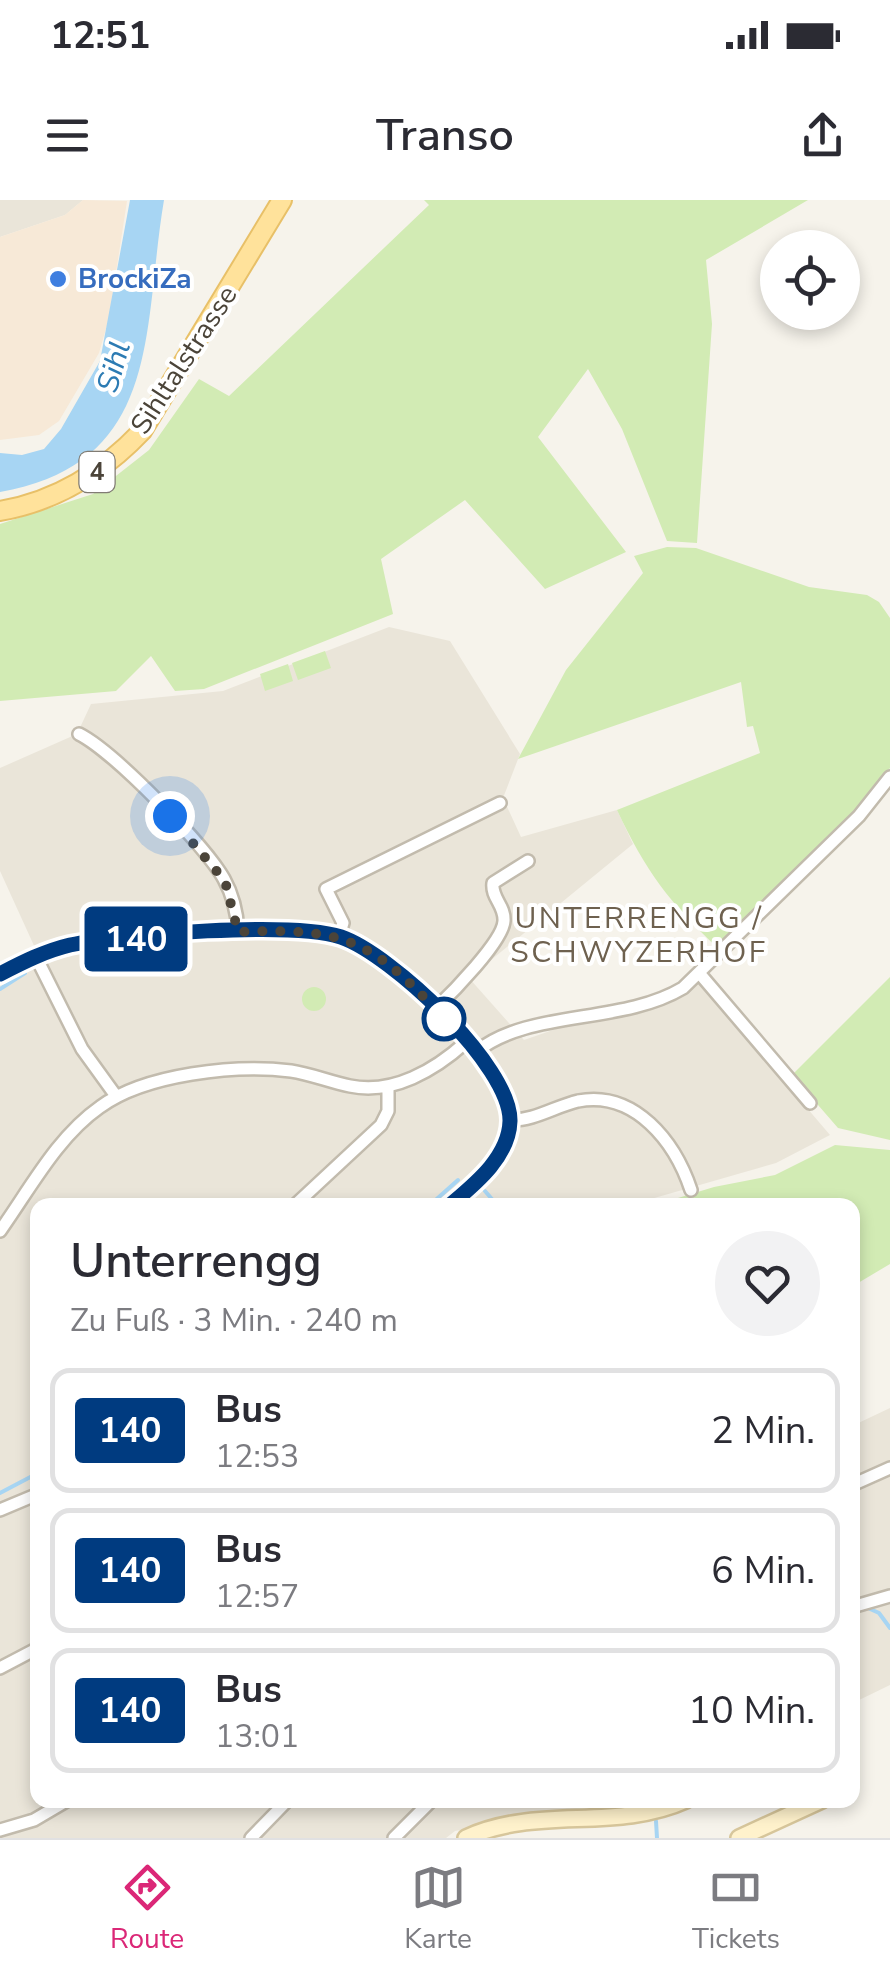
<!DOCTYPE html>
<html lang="de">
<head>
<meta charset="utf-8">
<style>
	body { margin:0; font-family:"Nunito Sans",sans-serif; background:#f2f2f3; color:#2b2b33; height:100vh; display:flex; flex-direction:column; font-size:38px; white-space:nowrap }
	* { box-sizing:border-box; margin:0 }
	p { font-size:32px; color:#7c7c81 }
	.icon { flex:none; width:55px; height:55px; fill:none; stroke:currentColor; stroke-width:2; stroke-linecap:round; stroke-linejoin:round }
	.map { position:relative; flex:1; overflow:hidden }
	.details { position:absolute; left:30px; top:998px; width:830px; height:610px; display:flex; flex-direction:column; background:#fff; border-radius:20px; box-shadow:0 5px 15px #0003 }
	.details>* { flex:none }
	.badge { padding:0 20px; border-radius:8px; font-size:35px; line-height:65px }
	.fabs { position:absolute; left:760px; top:30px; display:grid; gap:20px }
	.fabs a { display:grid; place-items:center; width:100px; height:100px; border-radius:50%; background:#fff; box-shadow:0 5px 15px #0003; font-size:50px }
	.you { position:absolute; width:50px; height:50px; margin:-25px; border:8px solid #fff; border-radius:50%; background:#1a73e8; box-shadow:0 0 0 15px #1a73e833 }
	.map>.badge { position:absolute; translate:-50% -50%; box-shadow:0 0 0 5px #fff }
	.round { display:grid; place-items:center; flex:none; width:105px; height:105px; border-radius:52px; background:#f2f2f3 }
	.head { display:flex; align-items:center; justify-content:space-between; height:170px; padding:0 40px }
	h1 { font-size:48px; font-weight:600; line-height:75px }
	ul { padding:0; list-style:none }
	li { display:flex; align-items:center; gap:30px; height:125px; margin:0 20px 15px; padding:0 20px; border:5px solid #e1e1e2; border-radius:20px }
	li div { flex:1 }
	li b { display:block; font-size:38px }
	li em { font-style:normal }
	li .badge { min-width:110px; font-weight:700; text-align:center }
	.status { display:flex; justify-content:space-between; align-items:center; height:70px; padding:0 50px; background:#fff; direction:ltr }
	.status svg { height:28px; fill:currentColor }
	header { display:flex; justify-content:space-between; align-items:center; height:130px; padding:0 40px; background:#fff; font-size:45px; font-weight:600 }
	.menu { display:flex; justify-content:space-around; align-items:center; height:140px; border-top:2px solid #e1e1e2; background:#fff; font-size:28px; color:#7c7c81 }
	.menu a { display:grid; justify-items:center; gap:5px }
	.menu .on { color:#db2777 }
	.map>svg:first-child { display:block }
	.residential { fill:#eae5d9 }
	.commercial { fill:#f7e9d7 }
	.green { fill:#d2ebb4 }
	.water { fill:#a7d5f3 }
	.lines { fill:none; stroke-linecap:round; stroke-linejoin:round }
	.stream { stroke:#a7d5f3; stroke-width:4 }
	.minor-casing { stroke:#c2bbad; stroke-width:16 }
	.secondary-casing { stroke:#d7c69b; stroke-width:20 }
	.primary-casing { stroke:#e8c068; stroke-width:22 }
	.minor { stroke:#fff; stroke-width:11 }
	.secondary { stroke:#fff2cc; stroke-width:15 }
	.primary { stroke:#ffe29b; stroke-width:18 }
	.line-casing { stroke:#fff; stroke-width:22 }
	.line { stroke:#003b80; stroke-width:15 }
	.walk { stroke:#4b4439; stroke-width:10; stroke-dasharray:0 18 }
	.shop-dot { fill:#3f7fe0; stroke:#fff; stroke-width:4 }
	.stop-dot { fill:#fff; stroke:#003b80; stroke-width:5 }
	.labels { text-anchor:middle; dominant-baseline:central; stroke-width:8; stroke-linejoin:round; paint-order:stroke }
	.shield { fill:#fff; stroke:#817c74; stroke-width:2.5 }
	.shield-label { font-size:25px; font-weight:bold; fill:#4b4439 }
	.shop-label { font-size:28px; font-weight:bold; fill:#366cbe; stroke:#fff; text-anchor:start }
	.street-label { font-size:28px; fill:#4b4439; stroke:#fff }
	.water-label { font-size:30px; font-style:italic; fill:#2c7bb3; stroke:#fff }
	.neighbourhood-label { font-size:30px; letter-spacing:2.5px; fill:#6e614f; stroke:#fff }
</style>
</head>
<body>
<div class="status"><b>12:51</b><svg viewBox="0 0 49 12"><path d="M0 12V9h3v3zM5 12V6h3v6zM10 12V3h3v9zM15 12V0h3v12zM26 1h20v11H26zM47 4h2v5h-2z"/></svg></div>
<header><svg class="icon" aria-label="menu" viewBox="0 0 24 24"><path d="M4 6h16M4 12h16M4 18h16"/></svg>Transo<svg class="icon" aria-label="share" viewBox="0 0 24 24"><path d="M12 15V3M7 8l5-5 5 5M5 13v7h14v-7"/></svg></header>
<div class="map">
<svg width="890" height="1638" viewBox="0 0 890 1638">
	<rect width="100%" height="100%" fill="#f6f3eb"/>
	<path class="residential" d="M0,0H83L65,15L0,37Z
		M389,427L450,441L520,554L503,598L521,637L617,610L633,644L469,778L524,840L698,780L830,935L776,963L630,1005H38V1600H626L455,1631L446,1638H0V787L41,761L0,671V568L77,534L91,504L223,491Z
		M890,1208V1485L853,1503L852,1226Z"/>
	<path class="commercial" d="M83,0L127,1L109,118L99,153L59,221L39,235L0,240V37L65,15Z"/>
	<path class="green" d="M424,0H808L706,60L712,124L697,343L667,341L622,229L588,169L538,237L626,352L545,389L465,300L381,359L393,414L204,489L175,491L151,456L116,491L0,501V324L93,294L149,250L199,179L229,196L429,5Z
		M667,347L696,348L809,387L867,395L879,402L890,418V568L849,619L719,749C670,704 645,670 617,610L760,553L753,526L747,527L741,482L518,559L566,470L643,373L634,356Z
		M325,451L331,468L298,480L292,463Z
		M288,464L293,481L265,491L260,474Z
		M890,777V940L838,928L792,875Z
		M302 799a12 12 0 1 1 24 0a12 12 0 1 1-24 0Z
		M835,945L890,950V1064L853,1086L852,1005H655L714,987L775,975Z"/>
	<path class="water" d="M130,0H164C142,131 163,263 0,292V253L22,255L44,249L61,229L100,161Z"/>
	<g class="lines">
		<path class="stream" d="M0,789L25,773
			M485,991L497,1005
			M430,1005L458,980
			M0,1293L38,1273
			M852,1388L857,1397
			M868,1408L879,1413L890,1428
			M656,1621L657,1638"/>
		<defs>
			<path id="minor" d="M79,534C113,551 205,645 224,679C233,695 237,713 238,731
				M339,736L343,723L326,689L500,603
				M35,755L82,849L116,896
				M0,774C23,762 44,751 70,745C125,734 291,721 341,737C391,753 511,867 510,921C509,957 475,984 450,1005
				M700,774L810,903
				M435,809C452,793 503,741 504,721C505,705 491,698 493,683L528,661
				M476,852C529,809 621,825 683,788L859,616L890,577
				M510,920C534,921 556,906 578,901C635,890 675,942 691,990
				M295,1005L381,925L388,911V886
				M0,1031C30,989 57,937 100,907C145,874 236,864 291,871C311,874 330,882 350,886C393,895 435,870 466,842
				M852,1285L890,1268
				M0,1310L38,1294
				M852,1407L890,1396
				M0,1468L38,1448
				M0,1630L34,1620L68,1600
				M251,1638L288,1600
				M394,1638L432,1600"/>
			<path id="secondary" d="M466,1638C536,1605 616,1632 686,1600
				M739,1638L822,1600"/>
			<path id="primary" d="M0,311C57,301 102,273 142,231L282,0"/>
		</defs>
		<use href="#minor" class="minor-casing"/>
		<use href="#secondary" class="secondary-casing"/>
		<use href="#primary" class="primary-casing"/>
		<use href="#minor" class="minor"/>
		<use href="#secondary" class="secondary"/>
		<use href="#primary" class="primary"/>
	</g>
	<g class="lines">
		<defs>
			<path id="line" d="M0,774C23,762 45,751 70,745C124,734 292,721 341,737C391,754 511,866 510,921C509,957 475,984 450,1005"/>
		</defs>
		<use href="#line" class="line-casing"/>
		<use href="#line" class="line"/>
		<path class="walk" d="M170,616L225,681L238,732C345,727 374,741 444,819"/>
	</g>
	<circle class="shop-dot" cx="58" cy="79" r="10"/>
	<circle class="stop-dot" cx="444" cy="819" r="20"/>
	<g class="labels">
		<rect class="shield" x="79.5" y="252" width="35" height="40" rx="8"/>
		<g class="shield-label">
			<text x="97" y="272">4</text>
		</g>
		<g class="shop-label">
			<text x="78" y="79">BrockiZa</text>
		</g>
		<g class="street-label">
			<text transform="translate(184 160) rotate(-57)">Sihltalstrasse</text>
		</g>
		<g class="water-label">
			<text transform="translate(114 167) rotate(-74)">Sihl</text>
		</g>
		<g class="neighbourhood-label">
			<text x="639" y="718">UNTERRENGG /<tspan x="639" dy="34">SCHWYZERHOF</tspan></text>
		</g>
	</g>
</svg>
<div class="fabs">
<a><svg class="icon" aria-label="locate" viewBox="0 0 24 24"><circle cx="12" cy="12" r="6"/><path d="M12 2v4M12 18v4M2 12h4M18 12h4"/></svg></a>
</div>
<div class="you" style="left:170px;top:616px"></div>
<b class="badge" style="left:136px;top:739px;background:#003b80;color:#fff">140</b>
<section class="details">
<div class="head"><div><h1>Unterrengg</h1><p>Zu Fuß · 3 Min. · 240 m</p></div><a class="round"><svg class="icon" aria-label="heart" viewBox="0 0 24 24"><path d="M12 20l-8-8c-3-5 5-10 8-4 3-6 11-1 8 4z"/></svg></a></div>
<ul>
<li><span class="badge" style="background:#003b80;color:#fff">140</span><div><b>Bus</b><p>12:53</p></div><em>2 Min.</em></li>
<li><span class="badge" style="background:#003b80;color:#fff">140</span><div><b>Bus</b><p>12:57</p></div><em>6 Min.</em></li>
<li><span class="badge" style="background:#003b80;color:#fff">140</span><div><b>Bus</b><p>13:01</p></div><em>10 Min.</em></li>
</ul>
</section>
</div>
<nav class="menu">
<a class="on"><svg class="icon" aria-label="directions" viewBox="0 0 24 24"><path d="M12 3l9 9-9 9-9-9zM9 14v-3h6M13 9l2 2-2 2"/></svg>Route</a>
<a><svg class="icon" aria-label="map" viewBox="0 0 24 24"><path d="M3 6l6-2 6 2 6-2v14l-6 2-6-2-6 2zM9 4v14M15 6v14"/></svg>Karte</a>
<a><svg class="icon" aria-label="tickets" viewBox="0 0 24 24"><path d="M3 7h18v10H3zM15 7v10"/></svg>Tickets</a>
</nav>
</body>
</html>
